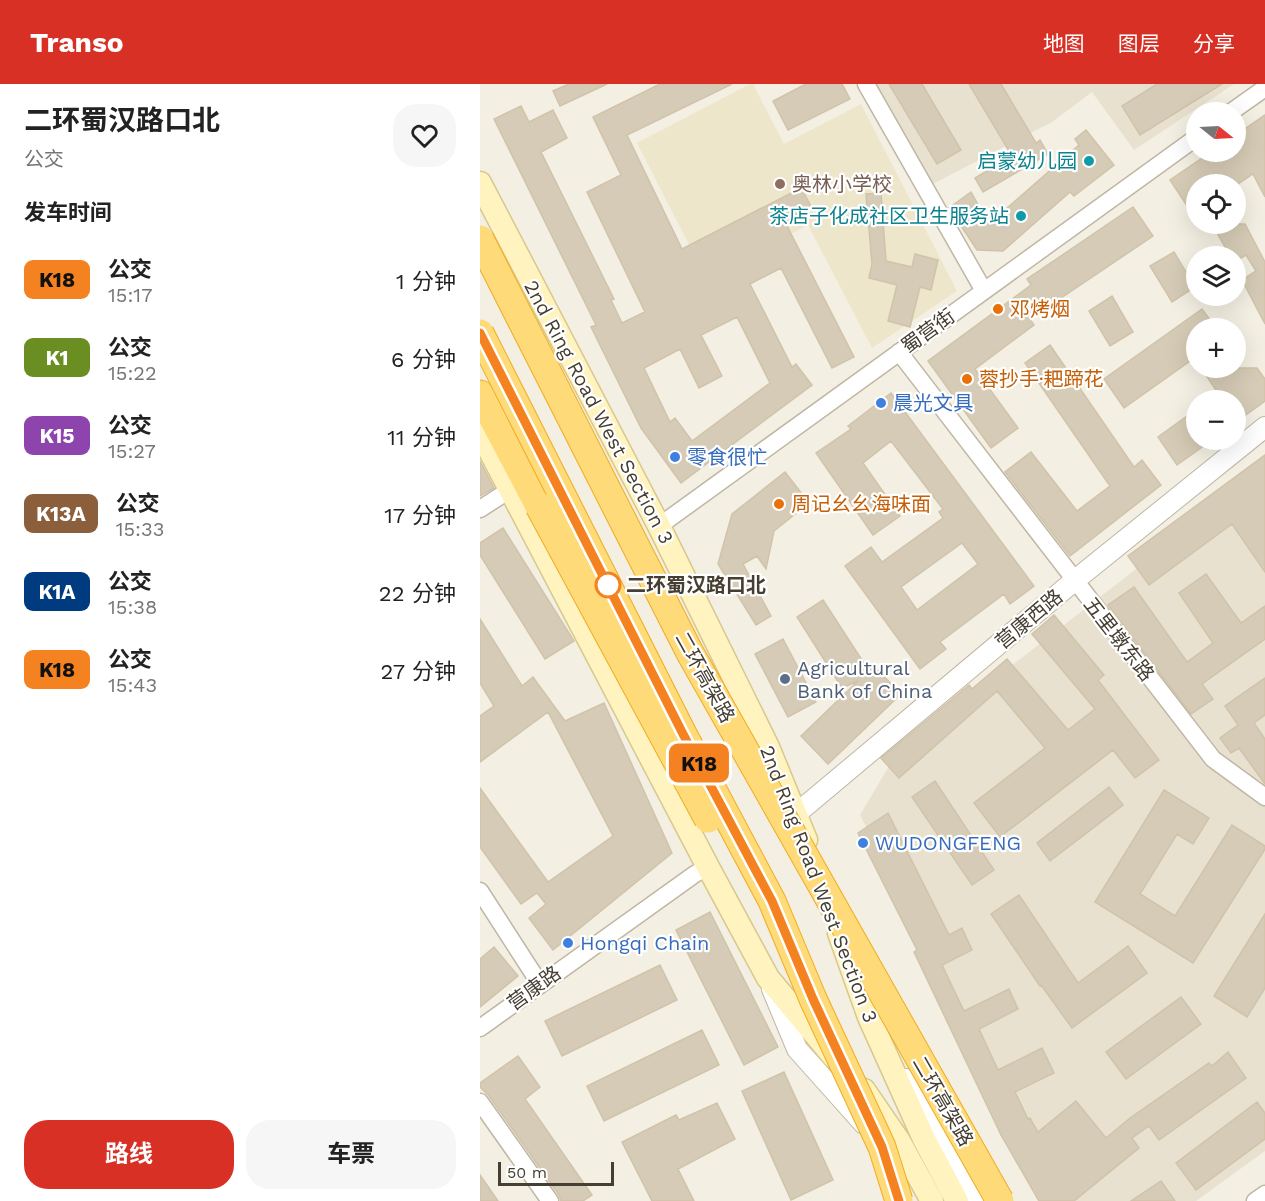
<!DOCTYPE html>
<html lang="zh">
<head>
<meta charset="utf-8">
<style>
	body { margin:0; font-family:"Work Sans","Noto Sans SC",sans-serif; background:#f6f6f6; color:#222; height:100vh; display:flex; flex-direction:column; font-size:22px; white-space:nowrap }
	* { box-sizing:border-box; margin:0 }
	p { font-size:20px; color:#767676 }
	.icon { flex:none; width:33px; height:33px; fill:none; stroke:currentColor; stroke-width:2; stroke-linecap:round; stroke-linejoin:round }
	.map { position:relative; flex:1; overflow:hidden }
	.panel { display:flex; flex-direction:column; background:#fff; width:480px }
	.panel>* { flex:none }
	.badge { padding:0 12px; border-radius:9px; font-size:21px; line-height:39px }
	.needle { width:39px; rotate:108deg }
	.buttons { position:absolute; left:706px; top:18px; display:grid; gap:12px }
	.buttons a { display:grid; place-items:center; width:60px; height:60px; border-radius:50%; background:#fff; box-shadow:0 6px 24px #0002; font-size:30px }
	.scale { position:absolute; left:18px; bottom:15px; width:116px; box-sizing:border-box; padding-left:6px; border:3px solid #453e32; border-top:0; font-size:16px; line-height:21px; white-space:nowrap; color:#453e32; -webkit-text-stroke:4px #fff; paint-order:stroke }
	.map>.badge { position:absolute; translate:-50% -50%; box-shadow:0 0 0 3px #fff }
	h2 { padding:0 24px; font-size:22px; line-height:54px }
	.round { display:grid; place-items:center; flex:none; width:63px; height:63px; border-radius:24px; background:#f6f6f6 }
	.summary { display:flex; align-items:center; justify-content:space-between; height:102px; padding:0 24px }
	h1 { font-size:28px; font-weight:700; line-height:45px }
	.primary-button { display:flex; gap:12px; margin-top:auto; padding:12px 24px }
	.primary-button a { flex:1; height:69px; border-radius:24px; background:#d93025; color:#fff; font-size:24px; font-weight:700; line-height:69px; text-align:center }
	.primary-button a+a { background:#f6f6f6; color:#222 }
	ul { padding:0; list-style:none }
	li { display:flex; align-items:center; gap:18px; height:78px; padding:0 24px }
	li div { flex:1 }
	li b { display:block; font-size:22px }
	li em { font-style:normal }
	li .badge { min-width:66px; font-weight:700; text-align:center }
	header { display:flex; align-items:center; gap:36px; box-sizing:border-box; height:84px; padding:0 30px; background:#d93025; color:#fff }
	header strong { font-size:28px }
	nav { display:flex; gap:33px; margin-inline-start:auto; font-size:21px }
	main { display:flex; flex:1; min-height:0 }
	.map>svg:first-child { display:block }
	.residential { fill:#e8e1cf }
	.education { fill:#eee6ca }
	.building { fill:#d5cbb6; stroke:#d1c3a9; stroke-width:1.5; fill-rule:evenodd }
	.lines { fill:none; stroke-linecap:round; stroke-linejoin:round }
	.minor-casing { stroke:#bfb7a4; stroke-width:19 }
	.tertiary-casing { stroke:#bfb7a4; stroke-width:22 }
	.secondary-casing { stroke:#d8c88c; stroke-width:25 }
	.trunk-casing { stroke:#efac20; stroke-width:29 }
	.minor { stroke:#fff; stroke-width:16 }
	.tertiary { stroke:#fff; stroke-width:20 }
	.secondary { stroke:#fff3c0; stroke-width:22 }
	.trunk { stroke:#ffda78; stroke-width:27 }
	.trunk-bridge-casing { stroke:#efac20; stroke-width:29; stroke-linecap:butt }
	.trunk-bridge { stroke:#ffda78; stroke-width:27 }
	.line-casing { stroke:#fff; stroke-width:14 }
	.line { stroke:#f58220; stroke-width:9 }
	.culture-dot { fill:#0f9aa8; stroke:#fff; stroke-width:2 }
	.education-dot { fill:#8d6e63; stroke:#fff; stroke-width:2 }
	.food-dot { fill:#e8710a; stroke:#fff; stroke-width:2 }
	.shop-dot { fill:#3f7fe0; stroke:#fff; stroke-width:2 }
	.stop-dot { fill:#fff; stroke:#f58220; stroke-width:3 }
	.service-dot { fill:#5c6f8a; stroke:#fff; stroke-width:2 }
	.labels { text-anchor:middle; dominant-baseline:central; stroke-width:4.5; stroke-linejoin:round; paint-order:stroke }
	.culture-label { font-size:20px; fill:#0d838f; stroke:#fff; text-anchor:end }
	.education-label { font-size:20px; fill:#785e54; stroke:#fff; text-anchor:start }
	.food-label { font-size:20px; fill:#c56008; stroke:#fff; text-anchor:start }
	.street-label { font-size:20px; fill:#453e32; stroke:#fff }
	.shop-label { font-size:20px; fill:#366cbe; stroke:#fff; text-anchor:start }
	.stop-label { font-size:20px; font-weight:bold; fill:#453e32; stroke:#fff; text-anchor:start }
	.service-label { font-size:20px; fill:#4e5e75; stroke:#fff; text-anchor:start }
</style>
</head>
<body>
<header>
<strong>Transo</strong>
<nav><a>地图</a><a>图层</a><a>分享</a></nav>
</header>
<main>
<section class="panel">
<div class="summary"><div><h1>二环蜀汉路口北</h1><p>公交</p></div><a class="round"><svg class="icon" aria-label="heart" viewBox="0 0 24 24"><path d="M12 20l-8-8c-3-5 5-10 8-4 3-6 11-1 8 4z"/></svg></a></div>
<h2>发车时间</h2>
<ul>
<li><span class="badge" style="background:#f58220;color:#111">K18</span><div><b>公交</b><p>15:17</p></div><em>1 分钟</em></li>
<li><span class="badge" style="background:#6b8e23;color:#fff">K1</span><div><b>公交</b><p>15:22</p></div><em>6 分钟</em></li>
<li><span class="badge" style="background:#8e44ad;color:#fff">K15</span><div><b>公交</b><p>15:27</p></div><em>11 分钟</em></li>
<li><span class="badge" style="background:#8b5e3c;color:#fff">K13A</span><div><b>公交</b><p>15:33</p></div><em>17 分钟</em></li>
<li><span class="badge" style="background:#003b80;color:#fff">K1A</span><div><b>公交</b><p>15:38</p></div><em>22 分钟</em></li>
<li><span class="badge" style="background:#f58220;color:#111">K18</span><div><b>公交</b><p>15:43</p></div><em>27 分钟</em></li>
</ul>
<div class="primary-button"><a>路线</a><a>车票</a></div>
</section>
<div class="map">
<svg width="785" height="1117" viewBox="0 0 785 1117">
	<rect width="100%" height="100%" fill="#f3efe2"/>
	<path class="residential" d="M389,0H754L654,66L612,8L572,38L447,103Z
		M785,385V1067L716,1117H586L380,731L415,672Z"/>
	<path class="education" d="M270,0H273L304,60L381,20L477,207L392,264L328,141L226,194L157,59Z"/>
	<path class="building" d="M89,0H127L80,22L73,7Z
		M180,0H252L147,51L202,165L321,104L332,124L305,138L374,273L352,284L301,184L270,200L312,283L316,280L332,301L201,399L161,344L111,243L116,241L14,35L41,22L49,38L73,26L87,54L61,68L134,215L131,216L142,239L165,228L107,108L141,91L113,33ZM257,233L290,299L212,357L195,334L190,338L164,284L200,265L219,304L242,292L221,251Z
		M326,0H362L370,15L308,46L293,17Z
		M409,0H442L481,66L457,80Z
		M489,0H521L556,59L560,56L568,70L503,108L495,94L532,72Z
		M677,0H742L660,51L642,22Z
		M785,31V113L773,90L758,100H717V137L690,96L731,68H756V51Z
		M606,46L634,81L594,112L590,108L523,167L497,166L469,124L491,108L509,140L599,61L595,55Z
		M401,109L406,177L432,183L435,170L458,176L451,206L440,203L430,243L408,237L417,201L389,194L392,180L386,110Z
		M653,123L673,152L550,235L554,241L495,285L538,344L511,364L448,277L551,201L547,195Z
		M732,140H765L785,178V240L762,196L776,187L766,171L756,177V172H750Z
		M694,168L715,203L692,218L670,182Z
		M632,212L653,248L630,262L609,227Z
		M722,225L736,244H717V272L644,324L624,295Z
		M570,261L654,383L662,376L681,401L590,472L525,388L551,368L597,427L630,402L545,279Z
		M721,284H777L785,295V317L756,338V316H728L738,309Z
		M411,309L554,502L530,520L524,510L460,558L466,565L440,585L365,482L391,463L402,478L463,434L459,428L463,425L411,357L383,379L420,432L393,451L336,369L371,345L368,342ZM482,459L498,480L437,526L421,503Z
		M717,325V356H732L697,381L678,353Z
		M785,371V488L752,440L669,501L648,472Z
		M0,377L14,404L0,412Z
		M305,388L329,419L294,447L286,485L277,472L263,480L291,532L276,541L238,480L252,430Z
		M23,444L94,557L65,575L0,471V459Z
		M726,490L761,539L785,522V555L722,600L733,615L711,630L628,521L654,503L707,578L733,559L699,509Z
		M343,516L389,587L394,582L421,610L348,680L321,652L378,597L362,604L317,533Z
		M574,531L624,591L618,596L679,676L655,694L633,666L520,753L494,719L565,664L517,607L419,694L401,674L489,601L492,605L527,575L588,646L615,625L552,550Z
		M0,535L42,602L53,593L85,637L124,619L192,769L73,866L49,834L66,820L57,809L41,820L0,763V704L68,798L133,752L68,628L0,678V632L14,622L0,599Z
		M303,555L336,618L308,633L275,570Z
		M785,594V631L774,639L785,655V700L759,664L751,669L740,654L758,641L745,622Z
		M455,697L514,786L492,801L432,713Z
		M629,703L643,721L570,777L557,759Z
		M684,706L729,734L713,760L697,750L660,810L695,832L752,741L785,762V765L713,879L615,818Z
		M408,729L469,851L482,844L492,866L462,881L484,927L529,905L538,925L499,945L518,986L562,964L574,989L535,1008L548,1035L550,1034L558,1048L596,1017L626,1054L650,1034L729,979L732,982L748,968L766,994L679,1056L669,1042L652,1054L659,1064L594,1117H559L521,1051L434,868L437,866L378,749Z
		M539,811L598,899L648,862L667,889L592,944L561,901L560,902L511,830Z
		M230,828L298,963L264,981L196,846Z
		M785,830V904L767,933L734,912Z
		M14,863L38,892L0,923V875Z
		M180,881L197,916L82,972L65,937Z
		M701,913L721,940L646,995L626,968Z
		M222,946L239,981L124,1037L107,1002Z
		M38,972L60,1003L45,1015L112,1111L103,1117H81L79,1111L9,1012L0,1003V999Z
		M304,988L353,1096L311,1116L262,1007Z
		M777,1018L785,1029V1055L716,1106L696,1079Z
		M237,1019L255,1055L198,1085L214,1117H172L142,1058L196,1031L199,1036Z
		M0,1091L18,1117H0Z
		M681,1097L695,1117H651Z"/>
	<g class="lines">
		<defs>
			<path id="minor" d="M386,0L504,207
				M751,28L785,4
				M419,268L733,675L785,713
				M0,425L31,405
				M179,442L717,53
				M0,807L60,900
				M0,944L215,790L228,783
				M0,1018L70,1117
				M775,1117L785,1110"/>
			<path id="tertiary" d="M316,730L594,497L785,343
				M292,905L317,965L384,1040
				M426,995L498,1117"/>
			<path id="secondary" d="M0,99L179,442L288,663L326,756
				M0,348L228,783L288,894L354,973
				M359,849L389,933L444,1055L477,1117
				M384,1006L419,1057L452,1117"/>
			<path id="trunk" d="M0,310L59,422"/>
		</defs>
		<use href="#minor" class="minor-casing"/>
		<use href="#tertiary" class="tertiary-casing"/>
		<use href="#secondary" class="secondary-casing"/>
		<use href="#trunk" class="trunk-casing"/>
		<use href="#minor" class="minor"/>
		<use href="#tertiary" class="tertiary"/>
		<use href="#secondary" class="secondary"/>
		<use href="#trunk" class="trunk"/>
		<defs>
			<path id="trunk-bridge" d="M0,155L209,567L520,1117
				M0,249L203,650L292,817L333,915L402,1063L419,1117
				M59,422L228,735"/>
		</defs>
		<use href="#trunk-bridge" class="trunk-bridge-casing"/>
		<use href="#trunk-bridge" class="trunk-bridge"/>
	</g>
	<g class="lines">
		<defs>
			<path id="line" d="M0,249L203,650L292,817L333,915L402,1063L419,1117"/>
		</defs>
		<use href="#line" class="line-casing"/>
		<use href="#line" class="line"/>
	</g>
	<g class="culture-dot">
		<circle cx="609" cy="77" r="6"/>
		<circle cx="541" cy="132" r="6"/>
	</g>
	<circle class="education-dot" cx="300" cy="100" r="6"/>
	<g class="food-dot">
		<circle cx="518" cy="225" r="6"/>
		<circle cx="487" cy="295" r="6"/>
		<circle cx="299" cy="420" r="6"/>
	</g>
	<g class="shop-dot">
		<circle cx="401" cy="319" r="6"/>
		<circle cx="195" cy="373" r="6"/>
		<circle cx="383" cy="759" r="6"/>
		<circle cx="88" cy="859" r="6"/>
	</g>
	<circle class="stop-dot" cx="128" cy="501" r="12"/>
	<circle class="service-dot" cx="305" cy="595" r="6"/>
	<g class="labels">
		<g class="culture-label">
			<text x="597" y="77">启蒙幼儿园</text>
			<text x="529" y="132">茶店子化成社区卫生服务站</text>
		</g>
		<g class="education-label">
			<text x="312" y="100">奥林小学校</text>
		</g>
		<g class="food-label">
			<text x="530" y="225">邓烤烟</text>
			<text x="499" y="295">蓉抄手·耙蹄花</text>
			<text x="311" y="420">周记幺幺海味面</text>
		</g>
		<g class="street-label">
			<text transform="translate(448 247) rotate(-36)">蜀营街</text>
			<text transform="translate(119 328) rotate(62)">2nd Ring Road West Section 3</text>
			<text transform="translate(549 535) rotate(-40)">营康西路</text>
			<text transform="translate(639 555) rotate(52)">五里墩东路</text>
			<text transform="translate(225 593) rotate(61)">二环高架路</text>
			<text transform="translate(339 800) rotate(69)">2nd Ring Road West Section 3</text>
			<text transform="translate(54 904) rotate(-36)">营康路</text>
			<text transform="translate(463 1017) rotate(60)">二环高架路</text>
		</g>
		<g class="shop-label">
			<text x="413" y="319">晨光文具</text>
			<text x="207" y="373">零食很忙</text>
			<text x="395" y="759">WUDONGFENG</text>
			<text x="100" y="859">Hongqi Chain</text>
		</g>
		<g class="stop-label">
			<text x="146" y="501">二环蜀汉路口北</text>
		</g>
		<g class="service-label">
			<text x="317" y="584">Agricultural<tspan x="317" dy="23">Bank of China</tspan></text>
		</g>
	</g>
</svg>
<div class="buttons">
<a><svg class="needle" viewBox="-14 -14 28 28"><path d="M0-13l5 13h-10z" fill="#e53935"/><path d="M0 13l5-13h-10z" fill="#767676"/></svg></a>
<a><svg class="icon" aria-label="locate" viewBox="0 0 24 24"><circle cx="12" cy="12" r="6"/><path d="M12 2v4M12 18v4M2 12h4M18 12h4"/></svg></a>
<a><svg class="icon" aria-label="layers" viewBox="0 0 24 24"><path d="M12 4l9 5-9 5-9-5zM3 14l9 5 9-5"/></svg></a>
<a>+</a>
<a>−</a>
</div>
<div class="scale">50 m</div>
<b class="badge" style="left:219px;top:679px;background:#f58220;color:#111">K18</b>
</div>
</main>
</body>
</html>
